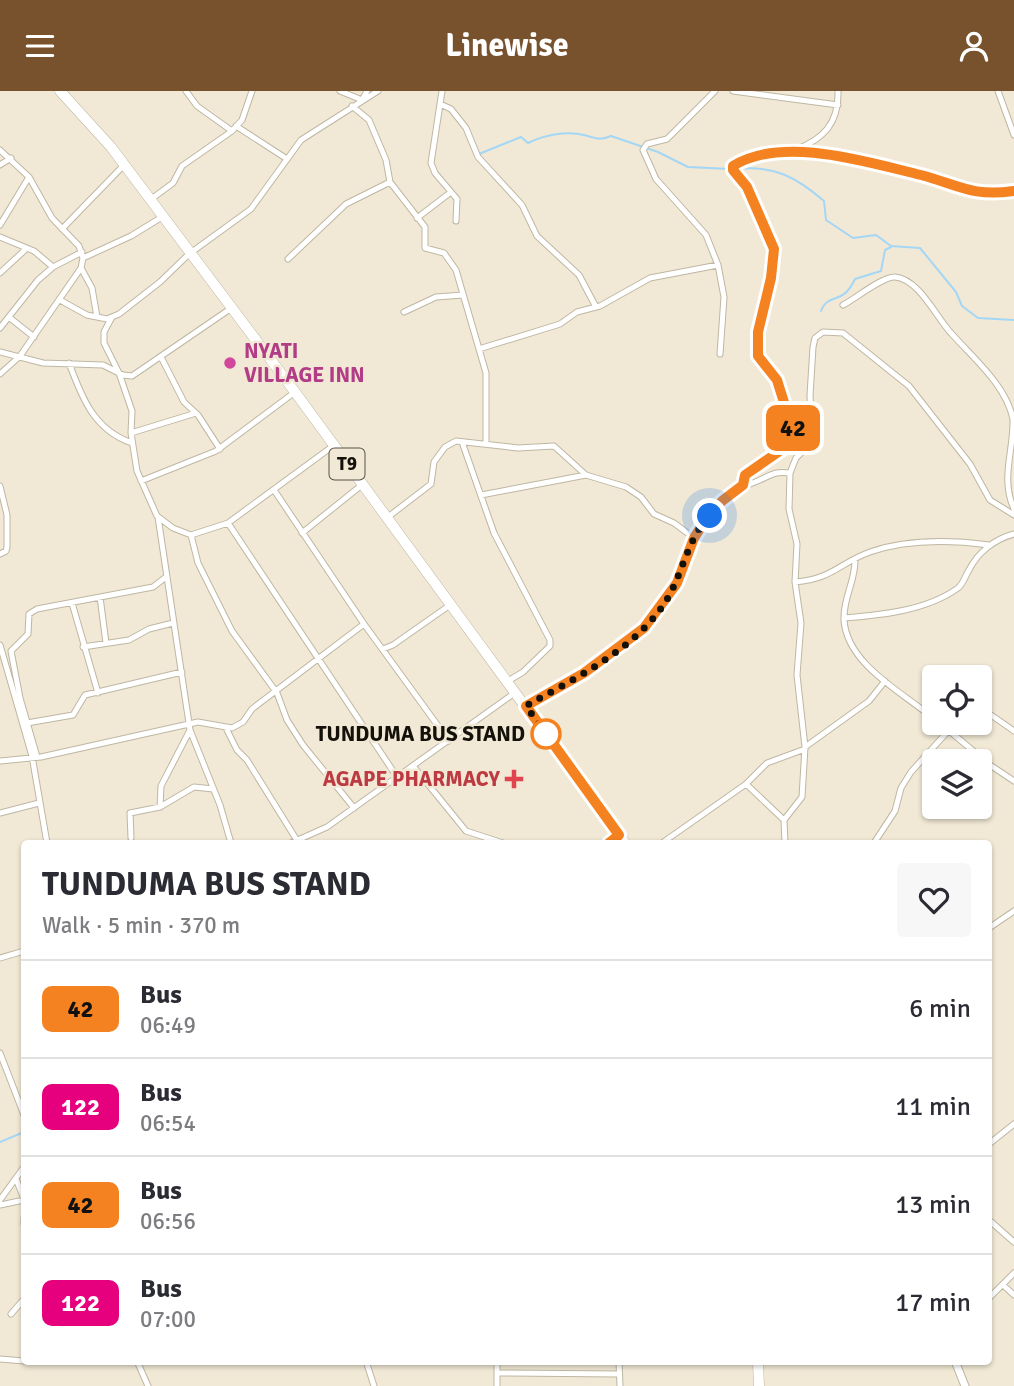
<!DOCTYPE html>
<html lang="en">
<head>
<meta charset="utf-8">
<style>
	body { margin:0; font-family:Signika,sans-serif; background:#f7f7f7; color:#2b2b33; height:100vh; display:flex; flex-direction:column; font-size:26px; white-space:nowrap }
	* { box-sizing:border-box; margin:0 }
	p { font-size:23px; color:#7c7c81 }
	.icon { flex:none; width:38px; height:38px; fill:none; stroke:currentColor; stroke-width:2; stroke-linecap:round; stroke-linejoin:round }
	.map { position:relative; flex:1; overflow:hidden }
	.sheet { position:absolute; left:21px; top:749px; width:971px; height:525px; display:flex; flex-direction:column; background:#fff; border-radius:7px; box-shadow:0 2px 5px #0004 }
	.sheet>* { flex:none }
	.badge { padding:0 14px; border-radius:10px; font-size:24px; line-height:46px }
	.tools { position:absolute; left:922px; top:574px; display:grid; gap:14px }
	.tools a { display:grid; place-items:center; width:70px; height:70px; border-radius:7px; background:#fff; box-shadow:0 2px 5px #0004; font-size:35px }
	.you { position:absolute; width:35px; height:35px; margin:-18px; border:5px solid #fff; border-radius:50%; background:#1a73e8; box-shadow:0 0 0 10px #1a73e833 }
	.map>.badge { position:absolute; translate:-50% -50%; box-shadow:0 0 0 4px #fff }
	.round { display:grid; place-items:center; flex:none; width:74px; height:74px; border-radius:7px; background:#f7f7f7 }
	.overview { display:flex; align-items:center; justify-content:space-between; height:119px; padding:0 21px }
	h1 { font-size:33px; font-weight:800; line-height:52px }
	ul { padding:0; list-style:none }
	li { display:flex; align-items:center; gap:21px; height:98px; padding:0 21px; border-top:2px solid #e1e1e2 }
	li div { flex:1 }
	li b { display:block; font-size:26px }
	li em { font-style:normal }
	li .badge { min-width:77px; font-weight:700; text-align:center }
	header { display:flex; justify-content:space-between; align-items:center; height:91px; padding:0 21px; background:#77522d; color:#fff; font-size:32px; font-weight:800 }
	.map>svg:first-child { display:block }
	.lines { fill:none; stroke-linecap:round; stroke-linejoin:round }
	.stream { stroke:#a4d6f6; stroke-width:2 }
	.street-casing { stroke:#beb7a3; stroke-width:7 }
	.secondary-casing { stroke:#beb7a3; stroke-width:9 }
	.highway-casing { stroke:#beb7a3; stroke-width:11 }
	.street { stroke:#fff; stroke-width:5 }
	.secondary { stroke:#fff; stroke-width:7 }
	.highway { stroke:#fff; stroke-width:10 }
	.line-casing { stroke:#fff; stroke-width:16 }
	.line { stroke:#f58220; stroke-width:10 }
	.walk { stroke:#14110a; stroke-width:7; stroke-dasharray:0 12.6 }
	.hotel-dot { fill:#d1479c; stroke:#f1e9d5; stroke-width:2.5 }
	.stop-dot { fill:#fff; stroke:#f58220; stroke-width:3.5 }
	.health-dot { fill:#e0444e; stroke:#f1e9d5; stroke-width:2.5 }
	.labels { text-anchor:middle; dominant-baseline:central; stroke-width:5; stroke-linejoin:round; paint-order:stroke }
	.shield { fill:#f1e9d5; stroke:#565247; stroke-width:2 }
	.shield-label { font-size:19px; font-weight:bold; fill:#14110a }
	.hotel-label { font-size:21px; font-weight:bold; fill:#b23c85; stroke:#f1e9d5; text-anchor:start }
	.stop-label { font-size:21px; font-weight:bold; fill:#14110a; stroke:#f1e9d5; text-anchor:end }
	.health-label { font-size:21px; font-weight:bold; fill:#be3a42; stroke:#f1e9d5; text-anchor:end }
</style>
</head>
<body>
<header><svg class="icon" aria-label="menu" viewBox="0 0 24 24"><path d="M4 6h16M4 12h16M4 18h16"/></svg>Linewise<svg class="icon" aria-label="person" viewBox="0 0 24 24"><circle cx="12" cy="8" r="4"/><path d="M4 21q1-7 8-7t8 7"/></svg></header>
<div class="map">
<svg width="1014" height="1295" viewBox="0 0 1014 1295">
	<rect width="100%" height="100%" fill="#f1e9d5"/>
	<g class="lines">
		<path class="stream" d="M479,63L521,46L528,52C542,45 566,39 584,44C596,47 599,50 611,45L658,61L688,76L730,78
			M736,78C774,74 796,86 824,110L826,129L853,147L876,144L891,155L920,157L956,201L962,215L978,227L1014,229
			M821,220C829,200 842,216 855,188L881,180L885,159L891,156
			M0,1051L24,1041"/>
		<defs>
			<path id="street" d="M186,0L197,15L232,40
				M340,0L362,9L367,0
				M442,0L431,72L435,82L457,108L456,130
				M715,0L667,48L647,53L643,59L656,88L706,144L718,174L724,206L720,263
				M733,0L838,14
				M998,0L1014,44
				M440,13L451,18L466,37L478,66L522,114L537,145L579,184L596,216
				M352,15L369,29L386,69L390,91L425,136V157L444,162L456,179L486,282V352
				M236,35L287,68
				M0,59L29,86L52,127L79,155L83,167L81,177L20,265L0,283
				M795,59C824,48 839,32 838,0
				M0,74L11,67
				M150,109L173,92L182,75L232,40L242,29L252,0
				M417,127L451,101
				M0,134L29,86
				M62,138L124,74
				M0,146L34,160L53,176
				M83,167L131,145L162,126
				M288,168L346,113L390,91
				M81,177L92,197L97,226
				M0,182L26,158
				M60,209L87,224L107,228L119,223L160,191L189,163L251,118L301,49L378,0
				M843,214C855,208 883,185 895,186C919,188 936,226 951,242C973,267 1006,294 1013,328C1014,360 1000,387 1014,418
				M404,221L436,206L463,204
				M112,226L104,241V252L119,282L132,320L131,342L137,380L157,425L173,437L191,444L228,432L333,355
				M10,227L34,246
				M0,237L38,189L53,176L82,161
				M479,258L560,233L577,221L600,215L650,187L718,174
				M0,261L43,272L103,274L123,284L132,285L230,218
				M161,266L184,311L198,324L220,358
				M69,272C82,307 94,339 132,352
				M131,342L196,322
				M462,351L494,442L550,549V555L523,581L508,590
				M141,390L216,360L295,301
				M743,394L745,384L787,355L793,340L777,290L758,265V241L771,187L774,158L747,96L733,79V75C781,44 868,71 921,84C959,94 971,106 1014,100
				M0,395L7,424V456L6,460L0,463
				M274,399L364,533L449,650
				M481,404L586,384L626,396L641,406L654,423L674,432L694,447
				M158,426L190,639L220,714L231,752
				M388,426L431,393L434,371L445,356L456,350L518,357L554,355L586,384
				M228,432L397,686
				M302,442L363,393
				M191,444L198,472L232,540L277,602L287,629L303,654L354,717
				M855,470C855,491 843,507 844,529C847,574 904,602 934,628
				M795,491C833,488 839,472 870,461C907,448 951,449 989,454
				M100,506L106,552
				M72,512L98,602
				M844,527C881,524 926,520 958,497C964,492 965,485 969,479C978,461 995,448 1014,443
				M0,554L32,665L47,752
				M83,556L129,549L149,538L173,532
				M383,558L393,554L450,514
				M526,615C567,592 613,570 646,535C660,520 674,502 682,482C700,439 707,408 755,391C771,385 771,380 790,382L796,367L807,356L812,345L810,304L813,256L815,247L823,241L843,242L909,295L970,373L990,409L1014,424
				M981,617L1014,640
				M27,632L73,624L85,604L182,581
				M940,632L990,674L1014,690
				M227,639L237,659L247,669L298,751
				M805,656L869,610L885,590
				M37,666L20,607L11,560L28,543L29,523L37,518L153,496L166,486
				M0,670L41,666L198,631L232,637L243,631L252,618L364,533
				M414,676L466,740L503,752
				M746,693L784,729
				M160,716L161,695L190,639
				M0,722L39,712
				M131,747L130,722L160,716L194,696L213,698
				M291,752L327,736L516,601
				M609,752L619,744
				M662,752L746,693L767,672L805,658
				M785,752L784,729L802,706L805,656L797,584L801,532L795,491L797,453L789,418L790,382
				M874,752L895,720L901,697L911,681L949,639
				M989,837L1014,820
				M0,867L24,860
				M0,962L24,1024
				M989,1053L1014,1033
				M16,1088L24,1108
				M0,1109L24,1076
				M0,1114L24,1109
				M24,1127V1133
				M989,1129L1014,1151
				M1003,1194L1014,1204
				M989,1207L1014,1182
				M11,1223L24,1208
				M0,1268L24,1270
				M137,1270L148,1295
				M366,1270L374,1295
				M619,1270L620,1295
				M498,1282L619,1283
				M497,1295V1270"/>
			<path id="secondary" d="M955,1270L965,1295"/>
			<path id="highway" d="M60,0L111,56L295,301L625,752
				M758,1270L759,1295"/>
		</defs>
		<use href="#street" class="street-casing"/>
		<use href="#secondary" class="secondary-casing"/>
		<use href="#highway" class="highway-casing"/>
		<use href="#street" class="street"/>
		<use href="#secondary" class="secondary"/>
		<use href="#highway" class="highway"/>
	</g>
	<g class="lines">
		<defs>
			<path id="line" d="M609,752L619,744L526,615L584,582L644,537L677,492L694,447L706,428L722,410L743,394L745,384L787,355L793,340L777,289L758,265V241L771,187L774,158L747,96L733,79V75C782,44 867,71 921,84C959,94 971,106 1014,100"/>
		</defs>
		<use href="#line" class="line-casing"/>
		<use href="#line" class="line"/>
		<path class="walk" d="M546,643L526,615C575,587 635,559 666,510C682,485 689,443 710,425"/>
	</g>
	<circle class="hotel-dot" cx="230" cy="272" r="7"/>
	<circle class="stop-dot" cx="546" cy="643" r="14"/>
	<path class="health-dot" d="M510.5 677.5h7v7h7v7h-7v7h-7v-7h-7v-7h7z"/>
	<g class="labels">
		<rect class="shield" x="329.5" y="357.5" width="35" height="31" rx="5"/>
		<g class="shield-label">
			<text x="347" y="373">T9</text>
		</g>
		<g class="hotel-label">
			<text x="244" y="260">NYATI<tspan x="244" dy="24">VILLAGE INN</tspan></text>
		</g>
		<g class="stop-label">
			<text x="525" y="643">TUNDUMA BUS STAND</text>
		</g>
		<g class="health-label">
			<text x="500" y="688">AGAPE PHARMACY</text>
		</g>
	</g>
</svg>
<div class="tools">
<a><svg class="icon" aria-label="locate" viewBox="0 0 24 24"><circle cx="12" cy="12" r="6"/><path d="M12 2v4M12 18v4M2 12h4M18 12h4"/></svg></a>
<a><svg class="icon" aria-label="layers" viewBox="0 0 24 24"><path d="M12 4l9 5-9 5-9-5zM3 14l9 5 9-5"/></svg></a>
</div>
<div class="you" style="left:710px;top:425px"></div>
<b class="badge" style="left:793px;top:337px;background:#f58220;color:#111">42</b>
<section class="sheet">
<div class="overview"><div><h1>TUNDUMA BUS STAND</h1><p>Walk · 5 min · 370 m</p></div><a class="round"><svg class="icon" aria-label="heart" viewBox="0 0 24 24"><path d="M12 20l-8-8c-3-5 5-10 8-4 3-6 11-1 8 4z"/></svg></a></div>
<ul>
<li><span class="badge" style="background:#f58220;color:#111">42</span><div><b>Bus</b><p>06:49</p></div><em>6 min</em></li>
<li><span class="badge" style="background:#e6007e;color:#fff">122</span><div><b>Bus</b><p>06:54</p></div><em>11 min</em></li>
<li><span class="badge" style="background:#f58220;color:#111">42</span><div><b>Bus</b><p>06:56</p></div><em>13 min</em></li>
<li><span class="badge" style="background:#e6007e;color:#fff">122</span><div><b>Bus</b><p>07:00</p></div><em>17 min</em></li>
</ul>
</section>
</div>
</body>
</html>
